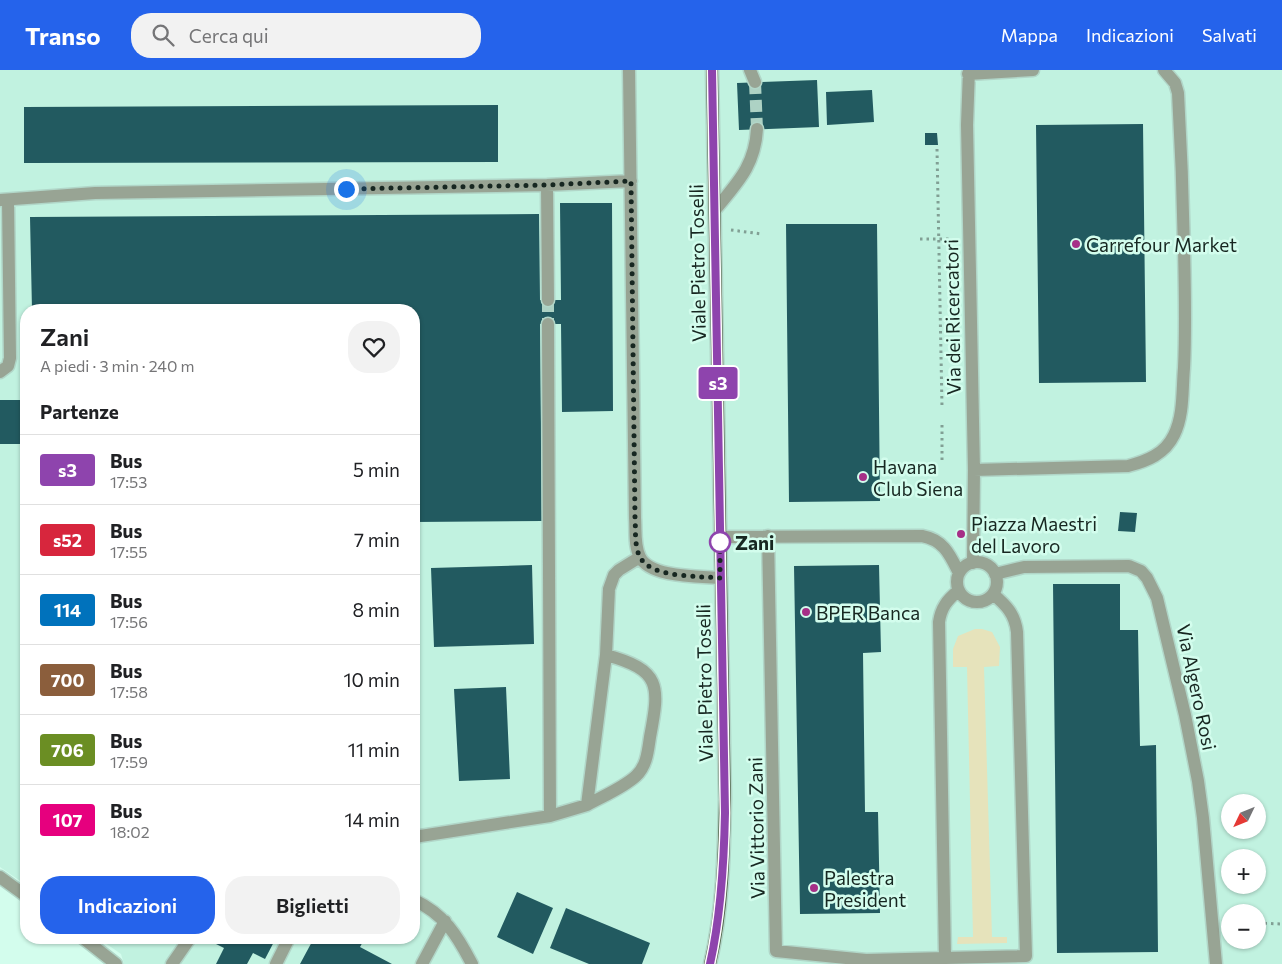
<!DOCTYPE html>
<html lang="it">
<head>
<meta charset="utf-8">
<style>
	body { margin:0; font-family:Commissioner,sans-serif; background:#f2f2f2; color:#202124; height:100vh; display:flex; flex-direction:column; font-size:19px; white-space:nowrap }
	* { box-sizing:border-box; margin:0 }
	p { font-size:16px; color:#757577 }
	.icon { flex:none; width:28px; height:28px; fill:none; stroke:currentColor; stroke-width:2; stroke-linecap:round; stroke-linejoin:round }
	.map { position:relative; flex:1; overflow:hidden }
	.sheet { position:absolute; left:20px; top:234px; width:400px; height:640px; display:flex; flex-direction:column; background:#fff; border-radius:20px; box-shadow:0 1px 4px #0004 }
	.sheet>* { flex:none }
	.badge { padding:0 10px; border-radius:4px; font-size:18px; line-height:32px }
	.needle { width:32px; rotate:227deg }
	.buttons { position:absolute; left:1221px; top:724px; display:grid; gap:10px }
	.buttons a { display:grid; place-items:center; width:45px; height:45px; border-radius:50%; background:#fff; box-shadow:0 1px 4px #0004; font-size:25px }
	.you { position:absolute; width:25px; height:25px; margin:-12px; border:4px solid #fff; border-radius:50%; background:#1a73e8; box-shadow:0 0 0 8px #1a73e833 }
	.map>.badge { position:absolute; translate:-50% -50%; box-shadow:0 0 0 2px #fff }
	h2 { padding:0 20px; font-size:19px; line-height:45px }
	.round { display:grid; place-items:center; flex:none; width:52px; height:52px; border-radius:20px; background:#f2f2f2 }
	.headline { display:flex; align-items:center; justify-content:space-between; height:85px; padding:0 20px }
	h1 { font-size:24px; font-weight:600; line-height:38px }
	.cta { display:flex; gap:10px; margin-top:auto; padding:10px 20px }
	.cta a { flex:1; height:58px; border-radius:20px; background:#2563eb; color:#fff; font-size:20px; font-weight:600; line-height:58px; text-align:center }
	.cta a+a { background:#f2f2f2; color:#202124 }
	ul { padding:0; list-style:none }
	li { display:flex; align-items:center; gap:15px; height:70px; padding:0 20px; border-top:1px solid #e0e0e0 }
	li div { flex:1 }
	li b { display:block; font-size:19px }
	li em { font-style:normal }
	li .badge { min-width:55px; font-weight:700; text-align:center }
	header { display:flex; align-items:center; gap:30px; box-sizing:border-box; height:70px; padding:0 25px; background:#2563eb; color:#fff }
	header strong { font-size:24px }
	nav { display:flex; gap:28px; margin-inline-start:auto; font-size:18px }
	.search { width:350px; height:45px; background:#f2f2f2; display:flex; align-items:center; gap:12px; box-sizing:border-box; padding:0 18px; border-radius:20px; color:#757577; font-size:19px }
	.map>svg:first-child { display:block }
	.built { fill:#c1f2e0; fill-rule:evenodd }
	.green { fill:#e6e3bb }
	.building { fill:#225a60 }
	.lines { fill:none; stroke-linecap:round; stroke-linejoin:round }
	.minor-tunnel { stroke:#add2c4; stroke-width:12; stroke-dasharray:12 6; stroke-linecap:butt }
	.minor-casing { stroke:#b1d6c8; stroke-width:15 }
	.major-casing { stroke:#b1d6c8; stroke-width:15 }
	.path { stroke:#819f94; stroke-width:3; stroke-dasharray:2.5 4; stroke-linecap:butt }
	.minor { stroke:#98a494; stroke-width:12 }
	.major { stroke:#506449; stroke-width:12 }
	.line-casing { stroke:#fff; stroke-width:11 }
	.line { stroke:#8e44ad; stroke-width:8 }
	.walk { stroke:#172721; stroke-width:5; stroke-dasharray:0 9 }
	.poi-dot { fill:#a62f87; stroke:#d3fded; stroke-width:2 }
	.stop-dot { fill:#fff; stroke:#8e44ad; stroke-width:2.5 }
	.labels { text-anchor:middle; dominant-baseline:central; stroke-width:5; stroke-linejoin:round; paint-order:stroke }
	.poi-label { font-size:19px; fill:#172721; stroke:#d3fded; text-anchor:start }
	.street-label { font-size:19px; fill:#172721; stroke:#d3fded }
	.stop-label { font-size:19px; font-weight:bold; fill:#172721; stroke:#d3fded; text-anchor:start }
</style>
</head>
<body>
<header>
<strong>Transo</strong>
<div class="search"><svg class="icon" aria-label="search" viewBox="0 0 24 24"><circle cx="10" cy="10" r="6"/><path d="M15 15l6 6"/></svg>Cerca qui</div>
<nav><a>Mappa</a><a>Indicazioni</a><a>Salvati</a></nav>
</header>
<div class="map">
<svg width="1282" height="894" viewBox="0 0 1282 894">
	<rect width="100%" height="100%" fill="#d3fded"/>
	<path class="built" d="M0,0H1282V894H124L121,884L98,868H414V240H26V815L0,797ZM1230,732H1258V760H1230ZM1230,788H1258V815H1230ZM1230,842H1258V870H1230Z"/>
	<path class="green" d="M975,559H982L992,562L1000,577L999,596L984,597L992,867H1007V873L957,874L958,867H973L967,597H953V579L958,566Z"/>
	<path class="building" d="M817,10L819,57L739,60L737,13Z
		M872,20L874,52L827,55L826,22Z
		M498,35V92L24,93V37Z
		M1143,54L1146,312L1039,313L1036,55Z
		M925,63H937L938,75H925Z
		M560,133H612L613,341L562,342L561,254H540L542,451L414,452V240H32L30,147L539,144L540,230H561Z
		M786,154H877L880,431L789,432Z
		M0,330H26V374H0Z
		M1120,442L1137,443L1135,462L1118,461Z
		M532,495L534,574L434,577L431,498Z
		M879,495L881,582L863,583L865,742H878L880,843L800,844L794,496Z
		M1053,514H1120V560H1138L1140,676L1156,675L1158,882L1057,883Z
		M506,617L510,709L459,711L454,619Z
		M517,822L553,838L533,884L497,867Z
		M566,838L650,873L642,894H589L550,878Z
		M219,868H276L265,889L253,883L247,894H216L224,878L216,874Z
		M314,868H365L360,877L392,894H300Z"/>
	<g class="lines">
		<path class="minor-tunnel" d="M755,12L757,59
			M548,230V254"/>
		<defs>
			<path id="minor" d="M629,0L635,448C636,460 634,476 640,487C650,508 700,506 721,508
				M750,0L755,12
				M969,0L967,55L974,400L973,493
				M968,4L1033,0
				M547,115L548,230
				M0,130L95,123L547,115L631,111
				M715,140C737,113 755,96 757,59
				M548,254L550,746
				M0,302L8,296L10,288L8,130
				M974,400L1128,396C1147,391 1165,384 1174,365C1184,345 1182,320 1184,298C1186,258 1185,219 1184,179C1183,127 1181,75 1178,23L1175,13L1164,0
				M768,466L776,881L866,890L945,888
				M720,467L922,466C944,470 950,485 959,503
				M957 512a20 20 0 1 1 40 0a20 20 0 1 1-40 0Z
				M995,504L1024,497L1129,496L1141,501L1147,508L1157,528L1185,645L1198,711L1203,748L1216,894
				M958,521C947,530 941,538 939,552L945,888L1026,886L1017,562C1015,544 1006,535 993,524
				M606,585C661,600 660,615 650,667C648,680 647,696 636,706C623,718 603,726 587,735L606,585L609,519L614,505L619,500L640,487
				M414,767L550,746L587,735
				M0,807L26,826
				M414,830C444,844 457,865 472,894
				M83,868L116,894
				M172,894L190,868
				M276,894L289,868
				M422,894L445,851"/>
			<path id="major" d="M710,894C723,840 724,784 725,729L712,0"/>
		</defs>
		<use href="#minor" class="minor-casing"/>
		<use href="#major" class="major-casing"/>
		<path class="path" d="M937,79L942,337
			M731,160L762,164
			M920,169H952
			M942,355V392
			M1258,853L1282,854"/>
		<use href="#minor" class="minor"/>
		<use href="#major" class="major"/>
	</g>
	<g class="lines">
		<defs>
			<path id="line" d="M710,894C721,845 724,793 725,743L712,0"/>
		</defs>
		<use href="#line" class="line-casing"/>
		<use href="#line" class="line"/>
		<path class="walk" d="M346,119L546,115L631,111L635,448C636,460 634,476 640,487C650,508 700,506 720,508V467V472"/>
	</g>
	<g class="poi-dot">
		<circle cx="1076" cy="174" r="5"/>
		<circle cx="863" cy="407" r="5"/>
		<circle cx="961" cy="464" r="5"/>
		<circle cx="806" cy="542" r="5"/>
		<circle cx="814" cy="818" r="5"/>
	</g>
	<circle class="stop-dot" cx="720" cy="472" r="10"/>
	<g class="labels">
		<g class="poi-label">
			<text x="1086" y="174">Carrefour Market</text>
			<text x="873" y="396">Havana<tspan x="873" dy="22">Club Siena</tspan></text>
			<text x="971" y="453">Piazza Maestri<tspan x="971" dy="22">del Lavoro</tspan></text>
			<text x="816" y="542">BPER Banca</text>
			<text x="824" y="807">Palestra<tspan x="824" dy="22">President</tspan></text>
		</g>
		<g class="street-label">
			<text transform="translate(697 193) rotate(-91)">Viale Pietro Toselli</text>
			<text transform="translate(952 247) rotate(-91)">Via dei Ricercatori</text>
			<text transform="translate(704 613) rotate(-91)">Viale Pietro Toselli</text>
			<text transform="translate(1197 617) rotate(78)">Via Algero Rosi</text>
			<text transform="translate(756 758) rotate(-91)">Via Vittorio Zani</text>
		</g>
		<g class="stop-label">
			<text x="735" y="472">Zani</text>
		</g>
	</g>
</svg>
<div class="buttons">
<a><svg class="needle" viewBox="-14 -14 28 28"><path d="M0-13l5 13h-10z" fill="#e53935"/><path d="M0 13l5-13h-10z" fill="#757577"/></svg></a>
<a>+</a>
<a>−</a>
</div>
<div class="you" style="left:346px;top:119px"></div>
<b class="badge" style="left:718px;top:313px;background:#8e44ad;color:#fff">s3</b>
<section class="sheet">
<div class="headline"><div><h1>Zani</h1><p>A piedi · 3 min · 240 m</p></div><a class="round"><svg class="icon" aria-label="heart" viewBox="0 0 24 24"><path d="M12 20l-8-8c-3-5 5-10 8-4 3-6 11-1 8 4z"/></svg></a></div>
<h2>Partenze</h2>
<ul>
<li><span class="badge" style="background:#8e44ad;color:#fff">s3</span><div><b>Bus</b><p>17:53</p></div><em>5 min</em></li>
<li><span class="badge" style="background:#d7263d;color:#fff">s52</span><div><b>Bus</b><p>17:55</p></div><em>7 min</em></li>
<li><span class="badge" style="background:#0072bc;color:#fff">114</span><div><b>Bus</b><p>17:56</p></div><em>8 min</em></li>
<li><span class="badge" style="background:#8b5e3c;color:#fff">700</span><div><b>Bus</b><p>17:58</p></div><em>10 min</em></li>
<li><span class="badge" style="background:#6b8e23;color:#fff">706</span><div><b>Bus</b><p>17:59</p></div><em>11 min</em></li>
<li><span class="badge" style="background:#e6007e;color:#fff">107</span><div><b>Bus</b><p>18:02</p></div><em>14 min</em></li>
</ul>
<div class="cta"><a>Indicazioni</a><a>Biglietti</a></div>
</section>
</div>
</body>
</html>
